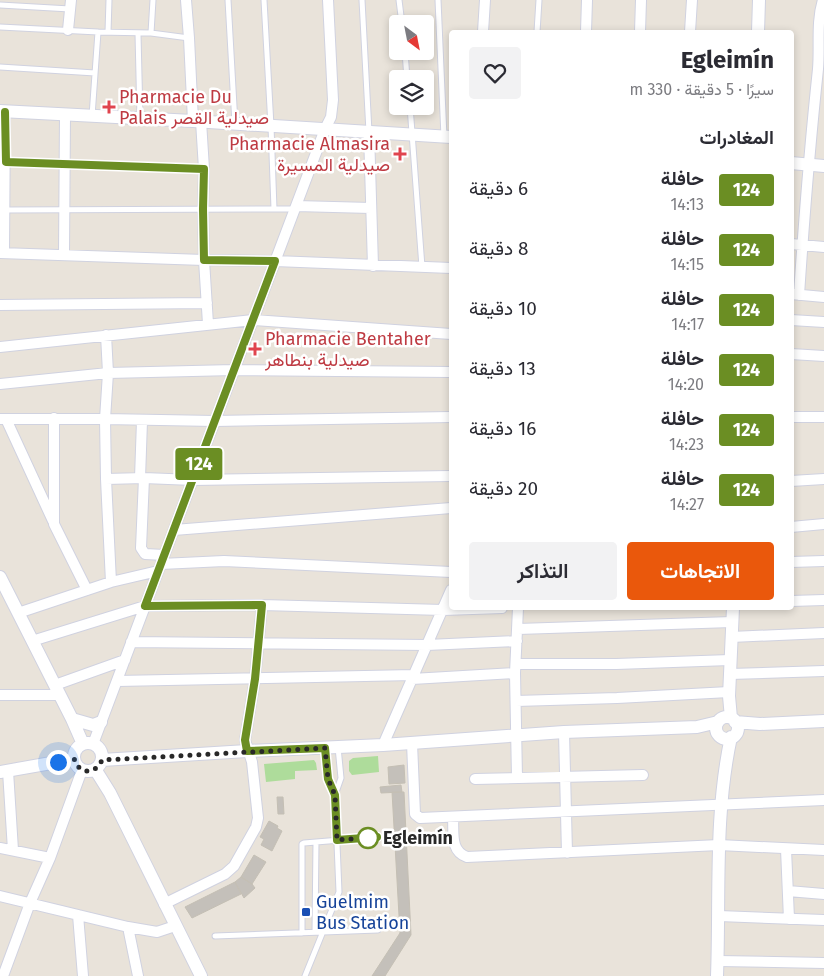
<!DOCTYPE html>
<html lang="ar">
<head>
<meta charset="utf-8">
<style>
	body { margin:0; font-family:"Fira Sans",Vazirmatn,sans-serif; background:#f2f2f3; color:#2b2b33; direction:rtl; height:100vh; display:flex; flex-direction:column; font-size:19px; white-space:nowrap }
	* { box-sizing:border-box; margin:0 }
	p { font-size:16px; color:#7c7c81 }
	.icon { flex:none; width:28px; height:28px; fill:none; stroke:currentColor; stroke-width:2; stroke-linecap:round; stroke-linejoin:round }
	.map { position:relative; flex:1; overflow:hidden; direction:ltr }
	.sheet { position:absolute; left:449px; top:30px; width:345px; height:580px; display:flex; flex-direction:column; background:#fff; border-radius:5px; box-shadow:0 2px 8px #0003; direction:rtl }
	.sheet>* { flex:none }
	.badge { padding:0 10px; border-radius:4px; font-size:18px; line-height:32px }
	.needle { width:32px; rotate:148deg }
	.tools { position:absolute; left:389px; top:15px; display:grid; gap:10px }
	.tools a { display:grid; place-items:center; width:45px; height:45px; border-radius:5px; background:#fff; box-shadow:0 2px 8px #0003; font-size:25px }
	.you { position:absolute; width:25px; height:25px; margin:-12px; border:4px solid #fff; border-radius:50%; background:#1a73e8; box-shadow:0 0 0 8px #1a73e833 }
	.map>.badge { position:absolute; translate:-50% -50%; box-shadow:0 0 0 2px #fff }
	h2 { padding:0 20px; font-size:19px; line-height:45px }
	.round { display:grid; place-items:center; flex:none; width:52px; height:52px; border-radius:5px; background:#f2f2f3 }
	.summary { display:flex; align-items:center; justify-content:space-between; height:85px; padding:0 20px }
	h1 { font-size:24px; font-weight:700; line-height:38px }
	.action { display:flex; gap:10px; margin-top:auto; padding:10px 20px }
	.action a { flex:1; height:58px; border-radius:5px; background:#ea580c; color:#fff; font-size:20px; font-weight:700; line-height:58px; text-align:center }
	.action a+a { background:#f2f2f3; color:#2b2b33 }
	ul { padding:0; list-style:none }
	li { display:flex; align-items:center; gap:15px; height:60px; padding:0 20px }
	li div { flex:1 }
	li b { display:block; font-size:19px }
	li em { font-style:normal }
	li .badge { min-width:55px; font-weight:700; text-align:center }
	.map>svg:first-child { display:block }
	.green { fill:#aedc9b }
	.building { fill:#c4c0ba; stroke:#c4bfb4 }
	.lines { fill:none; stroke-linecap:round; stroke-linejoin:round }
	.service-casing { stroke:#d0d2e0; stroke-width:7 }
	.minor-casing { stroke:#d0d2e0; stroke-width:12 }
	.tertiary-casing { stroke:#d0d2e0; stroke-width:14 }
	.service { stroke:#fff; stroke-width:5 }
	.minor { stroke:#fff; stroke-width:10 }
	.tertiary { stroke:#fff; stroke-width:12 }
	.line-casing { stroke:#fff; stroke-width:11 }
	.line { stroke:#6b8e23; stroke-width:8 }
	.walk { stroke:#282828; stroke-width:5; stroke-dasharray:0 9 }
	.health-dot { fill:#e0444e; stroke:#fff; stroke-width:2 }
	.stop-dot { fill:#fff; stroke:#6b8e23; stroke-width:2.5 }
	.transit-dot { fill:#1a4fb4; stroke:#fff; stroke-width:2 }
	.labels { text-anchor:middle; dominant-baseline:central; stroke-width:5; stroke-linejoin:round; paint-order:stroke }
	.health-label { font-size:18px; fill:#be3a42; stroke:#fff; text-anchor:start }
	.stop-label { font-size:18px; font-weight:bold; fill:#282828; stroke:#fff; text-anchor:start }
	.transit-label { font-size:18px; fill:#164399; stroke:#fff; text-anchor:start }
</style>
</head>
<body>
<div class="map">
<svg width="824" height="976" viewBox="0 0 824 976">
	<rect width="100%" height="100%" fill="#e9e3da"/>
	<path class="green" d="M378,756L379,772L352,775L349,771V761L353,758Z
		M314,760L316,763L317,770L295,771V779L266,782L264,764Z"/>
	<path class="building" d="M404,765L405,783L389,784L388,767Z
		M401,785L402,792L381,793L380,787Z
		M392,792H404L411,935L385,976H372L400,933Z
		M277,797H283L284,814H278Z
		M269,821L278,826L277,828L282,831L272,851L261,845L264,839L260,837Z
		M254,855L266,862L252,884L241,877Z
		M241,877L252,884L255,888L244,898L235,882Z
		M235,882L241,894L192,918L185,907Z"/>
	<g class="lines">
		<defs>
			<path id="service" d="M228,0L235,124
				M264,0L271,126L274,209H294
				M362,0L369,132
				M399,0L402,24
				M438,0L444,137
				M0,5L70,9
				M0,27L98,32L151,33L189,38
				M108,32L109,0
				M537,32L539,0
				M151,33L153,0
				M138,34L140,118
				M405,51L407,79
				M0,67L95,73
				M410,106L422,267
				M92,116L98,32
				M6,162L204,169
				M4,210L274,209
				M325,748L327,779L335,795
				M315,932L316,842
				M302,933V844L304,843L377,837
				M215,936L378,930
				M305,976L339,892L335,795L341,778L338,747"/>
			<path id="minor" d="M186,0L189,38L193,121
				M68,30L71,0
				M483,32L485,0
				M586,32L587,0
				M640,32L641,0
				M690,32L692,0
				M201,121L204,169L203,209L204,260L208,324
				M369,132L373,266
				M296,206L371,208
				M791,244L824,247
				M0,253L204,260L275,261L451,268
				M4,253L5,112
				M64,255L65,115
				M791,294L824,297
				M799,295C804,219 810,144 818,69C820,46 816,22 823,0
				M0,305L207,303
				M791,320L824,322
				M106,335L108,373L105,419L106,479L111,582
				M0,347L253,320L451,334
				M791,354L824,356
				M0,384L108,373L234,370L451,372
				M791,417H824
				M54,418V524L87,590
				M0,419H105L215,421L451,417
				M6,419L53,521
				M140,478L142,421
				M144,478L141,548L145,554L164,555
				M106,479L144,478L193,480L451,476
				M791,481L824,479
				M791,527L824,524
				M174,530L451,508
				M791,562L824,561
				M161,564L224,561L451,572
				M791,601L824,600
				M18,613L111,582L158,571
				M518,629L732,622
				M731,637L824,633
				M32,641L145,606L262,605L443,610L502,608
				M131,642L427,645L517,641
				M516,664H616L730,660
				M730,674L824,671
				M412,679L515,673
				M117,681L414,675
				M55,685L125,660
				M0,695H60
				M516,701L617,698L729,692
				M564,732L567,853
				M412,743L415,814L420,818L824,800
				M93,744L325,129L331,117L333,100L328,0
				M383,745L451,590
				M8,771L13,850
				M517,778L515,673L518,608
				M475,779L643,775
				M453,818C454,833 450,851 467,857L719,845L824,850
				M0,848L50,858
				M786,849L789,919
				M788,891L824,894
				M0,896L128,927L157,932L175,926
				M164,904L225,874L234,866L256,827L258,818L252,762L245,740L255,679L262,605
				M78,915L83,976
				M719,916L824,920
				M128,927L138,976
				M718,961L824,963
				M3,976L30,903L50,858L82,770"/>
			<path id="tertiary" d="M758,32L759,0
				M0,111L193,121L451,137
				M791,163L824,166
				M0,577L72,719L83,744
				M716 728a11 11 0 1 1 22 0a11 11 0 1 1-22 0Z
				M731,718L729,696L733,608
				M72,719L93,725L101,722
				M735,722L760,724L824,721
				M74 757a14 14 0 1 1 28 0a14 14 0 1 1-28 0Z
				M102,760L247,751L383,745L564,732L697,727L718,722
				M95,769L110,793L201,976
				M0,772L74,759
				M717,976C720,897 714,815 731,737"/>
		</defs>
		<use href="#service" class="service-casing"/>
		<use href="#minor" class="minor-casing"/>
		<use href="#tertiary" class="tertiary-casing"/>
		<use href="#service" class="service"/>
		<use href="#minor" class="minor"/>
		<use href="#tertiary" class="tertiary"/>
	</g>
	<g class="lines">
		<defs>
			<path id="line" d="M5,112L6,162L204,169L203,209L204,260L275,261L145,606L262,605L255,679L245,740L247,751L325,748L328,779L335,795L337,840L377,837"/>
		</defs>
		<use href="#line" class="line-casing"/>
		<use href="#line" class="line"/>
		<path class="walk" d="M58,762L74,758C78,775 96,775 102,760L325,748L328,779L335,795L337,840L377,837L368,838"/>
	</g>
	<g class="health-dot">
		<path d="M106.5 99.5h5v5h5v5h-5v5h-5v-5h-5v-5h5z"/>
		<path d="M397.5 146.5h5v5h5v5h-5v5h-5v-5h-5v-5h5z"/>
		<path d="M252.5 341.5h5v5h5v5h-5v5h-5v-5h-5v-5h5z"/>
	</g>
	<circle class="stop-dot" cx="368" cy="838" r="10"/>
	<rect class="transit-dot" x="301" y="907" width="10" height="10" rx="2.5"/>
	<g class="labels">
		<g class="health-label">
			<text x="119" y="97">Pharmacie Du<tspan x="119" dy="21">Palais صيدلية القصر</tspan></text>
			<text x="390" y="144" text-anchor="end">Pharmacie Almasira<tspan x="390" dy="21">صيدلية المسيرة</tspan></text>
			<text x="265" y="339">Pharmacie Bentaher<tspan x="265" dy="21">صيدلية بنطاهر</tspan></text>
		</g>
		<g class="stop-label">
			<text x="383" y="838">Egleimín</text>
		</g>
		<g class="transit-label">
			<text x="316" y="902">Guelmim<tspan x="316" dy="21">Bus Station</tspan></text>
		</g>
	</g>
</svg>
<div class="tools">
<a><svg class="needle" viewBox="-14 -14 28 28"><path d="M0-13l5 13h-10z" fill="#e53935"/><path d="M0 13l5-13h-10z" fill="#7c7c81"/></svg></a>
<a><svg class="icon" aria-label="layers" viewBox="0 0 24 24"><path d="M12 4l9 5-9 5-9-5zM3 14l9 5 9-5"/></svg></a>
</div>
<div class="you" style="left:58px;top:762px"></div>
<b class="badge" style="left:199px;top:464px;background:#6b8e23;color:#fff">124</b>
<section class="sheet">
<div class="summary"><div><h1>Egleimín</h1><p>سيرًا · 5 دقيقة · 330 m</p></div><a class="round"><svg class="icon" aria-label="heart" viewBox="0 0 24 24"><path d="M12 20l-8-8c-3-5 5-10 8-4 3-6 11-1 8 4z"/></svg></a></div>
<h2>المغادرات</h2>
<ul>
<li><span class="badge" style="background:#6b8e23;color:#fff">124</span><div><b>حافلة</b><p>14:13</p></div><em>6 دقيقة</em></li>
<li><span class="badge" style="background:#6b8e23;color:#fff">124</span><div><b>حافلة</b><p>14:15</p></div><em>8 دقيقة</em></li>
<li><span class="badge" style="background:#6b8e23;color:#fff">124</span><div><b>حافلة</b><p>14:17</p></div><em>10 دقيقة</em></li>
<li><span class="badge" style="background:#6b8e23;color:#fff">124</span><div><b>حافلة</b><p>14:20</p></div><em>13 دقيقة</em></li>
<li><span class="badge" style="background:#6b8e23;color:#fff">124</span><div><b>حافلة</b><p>14:23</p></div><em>16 دقيقة</em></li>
<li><span class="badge" style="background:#6b8e23;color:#fff">124</span><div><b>حافلة</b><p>14:27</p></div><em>20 دقيقة</em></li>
</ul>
<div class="action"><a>الاتجاهات</a><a>التذاكر</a></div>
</section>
</div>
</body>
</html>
